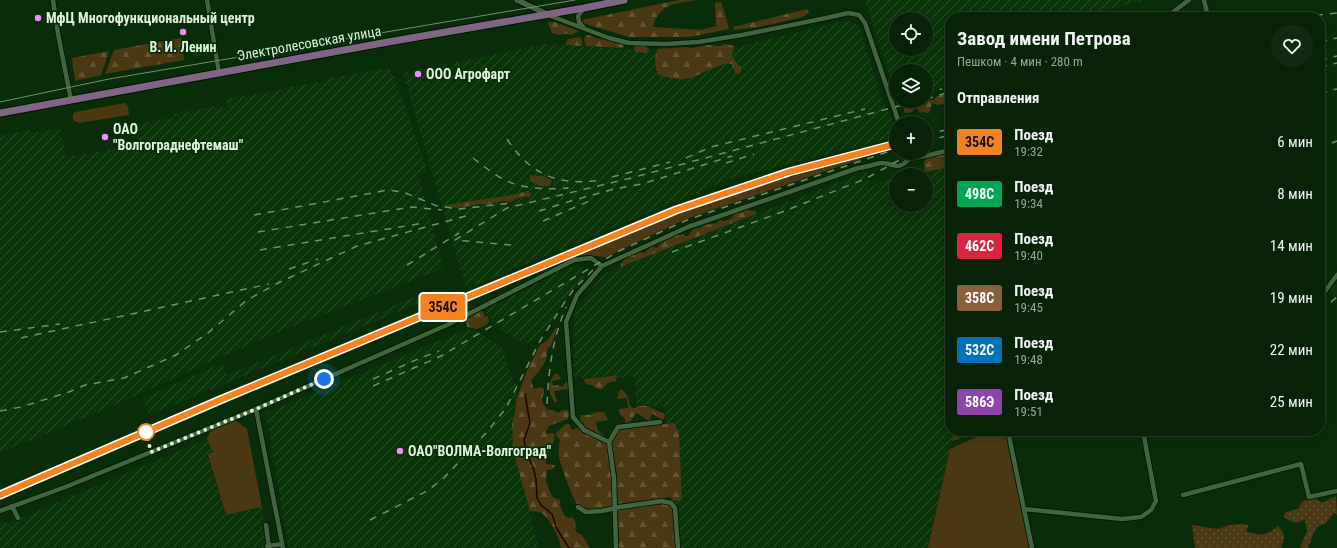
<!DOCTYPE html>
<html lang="ru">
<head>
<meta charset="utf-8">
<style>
	body { margin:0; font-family:"Roboto Condensed",sans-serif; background:#102a10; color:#f1f3f6; height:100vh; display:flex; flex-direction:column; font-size:15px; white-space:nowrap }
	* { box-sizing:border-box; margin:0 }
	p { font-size:13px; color:#98a49b }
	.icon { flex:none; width:22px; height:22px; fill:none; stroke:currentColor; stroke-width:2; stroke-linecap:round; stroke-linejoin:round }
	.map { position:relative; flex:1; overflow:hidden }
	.drawer { position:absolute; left:945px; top:12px; width:380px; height:424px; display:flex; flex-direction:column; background:#072206; border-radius:16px; box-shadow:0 2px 6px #0003,0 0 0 1px #283f28 }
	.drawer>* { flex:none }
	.badge { padding:0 8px; border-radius:3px; font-size:14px; line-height:26px }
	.fabs { position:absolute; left:889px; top:12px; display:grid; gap:8px }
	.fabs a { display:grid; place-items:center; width:44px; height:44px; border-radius:50%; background:#072206; box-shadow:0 2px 6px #0003,0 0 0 1px #283f28; font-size:20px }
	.you { position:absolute; width:20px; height:20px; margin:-10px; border:3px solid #fff; border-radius:50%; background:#1a73e8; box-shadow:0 0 0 6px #1a73e833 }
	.map>.badge { position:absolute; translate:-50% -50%; box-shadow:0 0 0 2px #fff }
	h2 { padding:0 12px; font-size:15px; line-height:36px }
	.round { display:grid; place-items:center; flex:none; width:42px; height:42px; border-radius:21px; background:#102a10 }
	.summary { display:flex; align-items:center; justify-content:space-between; height:68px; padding:0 12px }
	h1 { font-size:19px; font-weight:700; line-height:30px }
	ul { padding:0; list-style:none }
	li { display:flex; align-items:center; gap:12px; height:52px; padding:0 12px }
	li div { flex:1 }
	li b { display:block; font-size:15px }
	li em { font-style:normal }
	li .badge { min-width:44px; font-weight:700; text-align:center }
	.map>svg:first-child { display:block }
	.built { fill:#093408 }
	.industrial { fill:url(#industrial-furrows); fill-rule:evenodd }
	.grass { fill:#4b3913 }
	.forest { fill:url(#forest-firs) }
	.park { fill:url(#park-dots) }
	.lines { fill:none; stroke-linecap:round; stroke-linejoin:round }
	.stream { stroke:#250002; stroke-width:1.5 }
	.minor-casing { stroke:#001300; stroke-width:6 }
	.tertiary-casing { stroke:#001300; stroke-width:8 }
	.primary-casing { stroke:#001300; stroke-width:9 }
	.minor { stroke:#41653e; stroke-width:4.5 }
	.tertiary { stroke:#41653e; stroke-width:5.5 }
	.primary { stroke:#7f6684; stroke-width:7 }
	.tram { stroke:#728f71; stroke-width:1 }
	.rail { stroke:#728f71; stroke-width:1.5; stroke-dasharray:7 7; stroke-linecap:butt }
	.line-casing { stroke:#fff; stroke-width:9 }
	.line { stroke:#f58220; stroke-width:6 }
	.walk { stroke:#def3dc; stroke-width:4; stroke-dasharray:0 7.2 }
	.poi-dot { fill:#ed8cfa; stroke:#092d08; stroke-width:1.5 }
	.stop-dot { fill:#fff; stroke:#f58220; stroke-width:2 }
	.labels { text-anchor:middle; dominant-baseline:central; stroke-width:3.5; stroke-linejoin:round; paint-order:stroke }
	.poi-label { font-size:14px; font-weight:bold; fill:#def3dc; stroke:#092d08; text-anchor:start }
	.street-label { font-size:14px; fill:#def3dc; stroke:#092d08 }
</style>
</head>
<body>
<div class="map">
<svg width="1337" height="548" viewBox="0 0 1337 548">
	<defs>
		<pattern id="industrial-furrows" width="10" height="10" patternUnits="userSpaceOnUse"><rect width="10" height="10" fill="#093408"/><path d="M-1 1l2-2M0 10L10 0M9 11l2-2" fill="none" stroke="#2c522b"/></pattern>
		<pattern id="forest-firs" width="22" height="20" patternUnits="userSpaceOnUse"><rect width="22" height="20" fill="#4b3913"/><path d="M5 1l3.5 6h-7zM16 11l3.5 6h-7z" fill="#645635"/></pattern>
		<pattern id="park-dots" width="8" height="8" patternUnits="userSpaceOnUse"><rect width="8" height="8" fill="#4b3913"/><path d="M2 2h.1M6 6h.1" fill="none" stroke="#645635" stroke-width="1.8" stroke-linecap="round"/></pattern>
	</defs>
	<rect width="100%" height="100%" fill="#092d08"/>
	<path class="built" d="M1337,279V297L1329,292Z"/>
	<path class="industrial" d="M865,0H1146L1076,17H950V84L926,91V71H896V94ZM896,19H926V49H896Z
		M847,20L859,26L883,102L896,126V137L733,178L466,289L403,73L544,44L708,54Z
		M387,68L392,71L428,172L418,175L443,264L441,269L276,333L200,366L124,401L0,453V136L28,130L30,131L31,133L60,129L66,157L134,146L132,125L174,117L173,114L218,106V108L227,107L226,99L284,89V88L324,81V79Z
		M950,155V431H954L928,548H680L665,407L637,406L634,377L574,378L573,344L575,311L603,274L867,171L870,188L880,181L896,178V205H926V194L932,192L925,161Z
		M577,266L584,269V277L567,296L543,334L539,339L527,343L517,340L495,325L487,313L486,309L518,293L561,270Z
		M424,293L427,300L149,415L143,398L222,363L227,375Z
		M474,329L502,348L517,392L512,422L513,450L525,490L538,548H288L266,413L460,332Z
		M207,439L213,452L208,454L226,515L262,507L268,548H0V523H9Z"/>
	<path class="grass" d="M125,103L128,106L129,115L79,123L73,120V114L75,112Z
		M896,146V147L686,219L606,257L581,255L571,258L569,254L738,192Z
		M235,420L247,429L262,507L226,515L208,454L213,452L207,439L211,430Z
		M954,431H972L959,439L952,441Z
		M989,431H1005L1029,548H928L950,449Z"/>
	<path class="forest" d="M679,0H696C675,4 659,3 653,27L701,30L716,26L715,3L721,2L725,14L729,29L689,37H629L582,23V20Z
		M807,9L809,12L803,17L759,27L734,30L733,27Z
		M549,22H555L579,31L571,35C564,32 562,37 552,33L548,23Z
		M589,35L599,39L610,40L618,44H624L623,48L586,46L584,39L586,36Z
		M579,37L582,40V46L565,45L568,39Z
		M181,38L184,60L105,74L114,50Z
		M725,44L734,46L732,56L738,65L741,66V72L738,74L735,73L732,64C723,60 697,78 684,79C677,80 666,77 659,75C654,70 654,55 658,49L685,47L692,48L707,45L720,46Z
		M644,45L646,46L649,49L646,53L636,52L634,50L635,46Z
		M109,51L101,75L75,81L72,58Z
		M943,93H950V102L938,105L932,103L929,113L922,112L920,113L917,108L914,109L912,112L906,113L904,112V108C912,106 915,101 926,101V100H932Z
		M950,151V167L925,172L924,163L926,158Z
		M530,175L546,177L552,181L549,186H540L530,181Z
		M527,191L532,194L529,197L522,196L510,202L505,201L496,202L491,204H478L459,208L445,206C472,199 501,199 527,191Z
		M746,210L756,211V214L620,267C623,258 631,255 639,252L644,253L652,246L657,248L663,240L673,236L684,234L685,236H688L693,229L700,228L704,225L717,223L719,220L724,221L729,220L737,212L741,213Z
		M479,311H483L485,317L488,316L489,321L486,325L477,329L467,327L466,320Z
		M557,328L551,346L547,349C548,364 539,370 531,381L534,389L540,387L544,389C544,399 538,400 548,410H553L558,413C562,410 563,410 567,410L569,412L568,419L549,426L546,432L547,434L553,433C557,440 552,444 549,451C548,455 546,460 546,464L555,465V466L553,469L547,470L546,482L552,496L555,498L560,500V505L564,516L568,518L572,517C578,521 574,526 576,532L582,535L590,548H561C560,539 549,515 539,512C536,511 533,512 530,511L513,450L512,422L515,412L516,400L527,371L540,345L548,340L555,329Z
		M555,374H558L561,379L552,381L553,386L558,385L562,387L567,381L569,382L568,389L554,391L557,402H555C547,393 548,382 555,374Z
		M617,376L616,381L608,383L601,390C597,390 596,386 592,385C589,385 588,385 585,383L584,379Z
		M620,389C627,392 629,399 630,406L633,408H636L637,406H647L665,414L664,419L662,420L653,414L651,415L650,420L648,421L639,414L636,413L630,422L625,423V419L619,413V409L628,408L627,398L617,399Z
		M597,412H604L608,420L596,422C597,435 604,432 607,440C613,459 613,486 612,506C602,509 589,512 579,506C574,503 562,469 560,461C558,454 558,447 560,440L555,434L566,424H569L572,430L577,428L581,429L584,427V424L580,420L581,415H588Z
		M674,423L679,432L682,500L672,501L671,497L617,504V475L611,441L620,429Z
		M662,503L670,505L673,511L676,548H619L618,509Z"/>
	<path class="park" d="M1336,496L1337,515L1334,513L1325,524L1318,526L1314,532L1308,548H1300L1307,531L1305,519C1296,525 1290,522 1283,516L1286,512L1298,509C1302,499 1307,499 1317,499L1320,502H1324Z
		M1242,524L1249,525L1246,531C1260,537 1267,535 1278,526C1286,535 1285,537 1281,548H1195L1192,525L1218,529L1229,525Z"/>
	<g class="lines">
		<path class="stream" d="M525,394L530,423L524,440L527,453L534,470L536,480L537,498L541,505L552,514L557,529L569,548"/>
		<defs>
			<path id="minor" d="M53,0L58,34L71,100
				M207,0L219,73
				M1204,0L1208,17
				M548,15L609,38L629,43L666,44L698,42L742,35L826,18L848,13L859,15L865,23L899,123
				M1156,17L1169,15L1189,0
				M584,28L579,22L578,16L584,8
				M1320,298L1337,275
				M256,409L283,548
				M1008,431L1032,548
				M609,442L618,427L660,422
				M1183,495L1301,464L1309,497L1337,491
				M12,506L18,518
				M578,507L586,512L602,511L620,507L662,501L671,503L675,508L678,548
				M1024,509L1122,519L1141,517L1151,510L1156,501L1143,431
				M0,511L68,486L256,409L447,325L574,260L591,258L602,266
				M266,525L269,548
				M267,546L282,544
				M616,548L614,478L609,442L584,430L573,417L566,322L577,295L602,266L688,227L858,168C865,167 873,165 880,163C895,162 896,173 910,158L921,157L950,150"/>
			<path id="tertiary" d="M517,0L547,14"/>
			<path id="primary" d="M0,113L388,42L584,8L624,0"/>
		</defs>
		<use href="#minor" class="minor-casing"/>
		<use href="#tertiary" class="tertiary-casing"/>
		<use href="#primary" class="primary-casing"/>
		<use href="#minor" class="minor"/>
		<use href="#tertiary" class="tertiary"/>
		<use href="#primary" class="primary"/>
		<path class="tram" d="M0,102L109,79L575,0"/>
		<path class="rail" d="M1302,17L1337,13
			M1320,42L1337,38
			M1320,60L1337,56
			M1320,67L1337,63
			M926,92L942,89
			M1320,93L1337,89
			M926,99L950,92
			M926,134L950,129
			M507,139C532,177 560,186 603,180
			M926,141L950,135
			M1332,143L1337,141
			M473,158C482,165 491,172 501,178C520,189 546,190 568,188L565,189
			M686,158L711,147L865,109
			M726,163L754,154
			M612,177L670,162
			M539,211L571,201L614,189L642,184L732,156
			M254,215L388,190L403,192L437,206L459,209L511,203
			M543,221L594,199
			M258,232L399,209L412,207L442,210
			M511,245L455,240L507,208L631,178L917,101
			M260,250L424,223
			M672,252L782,212L865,179L912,153
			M407,265L459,233
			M289,269L318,259
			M1320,311L1337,297
			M0,332L60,324
			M21,338L269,284
			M373,379L418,359L439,351
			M373,386L441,356L619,251L687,220L896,149
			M547,404C549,368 552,341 566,307
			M0,411L21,407L69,392L85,385L124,378L176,355L208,333L247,300L278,283L357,246L473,214
			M0,495L220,400L676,210L789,172L896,144
			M370,520L427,491L444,478L486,433L506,408L540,341L566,300L574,289L593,270"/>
	</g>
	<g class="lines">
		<defs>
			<path id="line" d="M0,495L220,400L676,210L789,172L896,144"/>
		</defs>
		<use href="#line" class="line-casing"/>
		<use href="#line" class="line"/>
		<path class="walk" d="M146,432L151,452L256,409L324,379"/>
	</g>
	<g class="poi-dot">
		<circle cx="38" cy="18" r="4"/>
		<circle cx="183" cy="32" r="4"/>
		<circle cx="418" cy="74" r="4"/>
		<circle cx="105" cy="137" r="4"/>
		<circle cx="400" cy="451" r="4"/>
	</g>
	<circle class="stop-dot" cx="146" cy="432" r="8"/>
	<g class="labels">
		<g class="poi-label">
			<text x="46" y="18">МфЦ Многофункциональный центр</text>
			<text x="183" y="47" text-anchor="middle">В. И. Ленин</text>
			<text x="426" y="74">ООО Агрофарт</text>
			<text x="113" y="129">ОАО<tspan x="113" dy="16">"Волгограднефтемаш"</tspan></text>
			<text x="408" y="451">ОАО"ВОЛМА-Волгоград"</text>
		</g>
		<g class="street-label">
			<text transform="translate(309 43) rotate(-10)">Электролесовская улица</text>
		</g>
	</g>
</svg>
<div class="fabs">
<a><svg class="icon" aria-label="locate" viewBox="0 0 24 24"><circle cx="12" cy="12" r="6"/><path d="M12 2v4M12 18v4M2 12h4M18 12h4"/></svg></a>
<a><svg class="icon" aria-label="layers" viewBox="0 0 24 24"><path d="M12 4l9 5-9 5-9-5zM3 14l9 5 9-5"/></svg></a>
<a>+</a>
<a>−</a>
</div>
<div class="you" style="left:324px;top:379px"></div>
<b class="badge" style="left:443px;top:307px;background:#f58220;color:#111">354С</b>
<section class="drawer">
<div class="summary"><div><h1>Завод имени Петрова</h1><p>Пешком · 4 мин · 280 m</p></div><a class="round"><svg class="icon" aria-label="heart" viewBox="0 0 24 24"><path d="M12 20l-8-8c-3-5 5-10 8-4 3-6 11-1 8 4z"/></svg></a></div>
<h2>Отправления</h2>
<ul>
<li><span class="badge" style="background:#f58220;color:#111">354С</span><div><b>Поезд</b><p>19:32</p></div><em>6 мин</em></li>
<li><span class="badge" style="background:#00a651;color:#fff">498С</span><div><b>Поезд</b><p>19:34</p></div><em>8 мин</em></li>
<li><span class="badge" style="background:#d7263d;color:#fff">462С</span><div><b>Поезд</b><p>19:40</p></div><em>14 мин</em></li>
<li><span class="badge" style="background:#8b5e3c;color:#fff">358С</span><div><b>Поезд</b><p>19:45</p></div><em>19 мин</em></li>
<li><span class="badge" style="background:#0072bc;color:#fff">532С</span><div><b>Поезд</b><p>19:48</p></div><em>22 мин</em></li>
<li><span class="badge" style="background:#8e44ad;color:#fff">586Э</span><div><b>Поезд</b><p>19:51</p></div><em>25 мин</em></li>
</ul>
</section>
</div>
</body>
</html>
